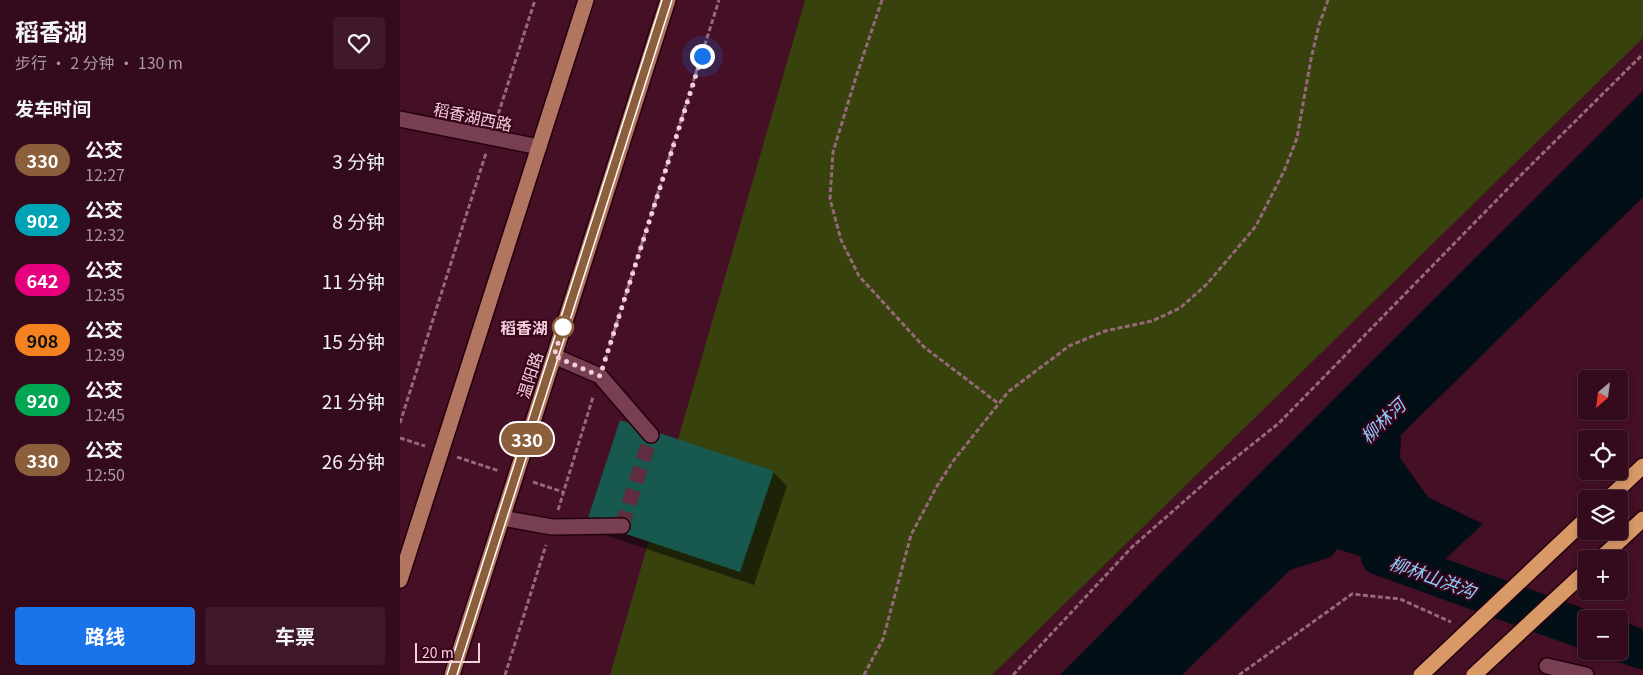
<!DOCTYPE html>
<html lang="zh">
<head>
<meta charset="utf-8">
<style>
	body { margin:0; font-family:Georgia,"Noto Sans SC",serif; background:#3f1929; color:#f1f3f6; height:100vh; display:flex; flex-direction:column; font-size:19px; white-space:nowrap }
	* { box-sizing:border-box; margin:0 }
	p { font-size:16px; color:#a99ba3 }
	.icon { flex:none; width:28px; height:28px; fill:none; stroke:currentColor; stroke-width:2; stroke-linecap:round; stroke-linejoin:round }
	.map { position:relative; flex:1; overflow:hidden }
	.panel { display:flex; flex-direction:column; background:#340b1c; width:400px }
	.panel>* { flex:none }
	.badge { padding:0 10px; border-radius:16px; font-size:18px; line-height:32px }
	.needle { width:32px; rotate:208deg }
	.tools { position:absolute; left:1178px; top:370px; display:grid; gap:10px }
	.tools a { display:grid; place-items:center; width:50px; height:50px; border-radius:5px; background:#340b1c; box-shadow:0 2px 8px #0003,0 0 0 1px #4e2b3b; font-size:25px }
	.scale { position:absolute; left:15px; bottom:12px; width:65px; box-sizing:border-box; padding-left:5px; border:2px solid #f3cfd9; border-top:0; font-size:14px; line-height:18px; white-space:nowrap; color:#f3cfd9; -webkit-text-stroke:4px #39041c; paint-order:stroke }
	.you { position:absolute; width:25px; height:25px; margin:-12px; border:4px solid #fff; border-radius:50%; background:#1a73e8; box-shadow:0 0 0 8px #1a73e833 }
	.map>.badge { position:absolute; translate:-50% -50%; box-shadow:0 0 0 2px #fff }
	h2 { padding:0 15px; font-size:19px; line-height:45px }
	.round { display:grid; place-items:center; flex:none; width:52px; height:52px; border-radius:5px; background:#3f1929 }
	.head { display:flex; align-items:center; justify-content:space-between; height:85px; padding:0 15px }
	h1 { font-size:24px; font-weight:700; line-height:38px }
	.action { display:flex; gap:10px; margin-top:auto; padding:10px 15px }
	.action a { flex:1; height:58px; border-radius:5px; background:#1a73e8; color:#fff; font-size:20px; font-weight:700; line-height:58px; text-align:center }
	.action a+a { background:#3f1929; color:#f1f3f6 }
	ul { padding:0; list-style:none }
	li { display:flex; align-items:center; gap:15px; height:60px; padding:0 15px }
	li div { flex:1 }
	li b { display:block; font-size:19px }
	li em { font-style:normal }
	li .badge { min-width:55px; font-weight:700; text-align:center }
	main { display:flex; flex:1; min-height:0 }
	.map>svg:first-child { display:block }
	.green { fill:#38420c }
	.water { fill:#030f17 }
	.shadow { fill:#0007 }
	.lines { fill:none; stroke-linecap:round; stroke-linejoin:round }
	.river { stroke:#030f17; stroke-width:39 }
	.building { fill:#17594e }
	.minor-tunnel { stroke:#5f2c40; stroke-width:15; stroke-dasharray:15 8; stroke-linecap:butt }
	.minor-casing { stroke:#24000f; stroke-width:18 }
	.major-casing { stroke:#24000f; stroke-width:18 }
	.highway-casing { stroke:#24000f; stroke-width:18 }
	.path { stroke:#966879; stroke-width:3; stroke-dasharray:5 2.5; stroke-linecap:butt }
	.minor { stroke:#783e52; stroke-width:15 }
	.major { stroke:#b2755f; stroke-width:15 }
	.highway { stroke:#d89967; stroke-width:15 }
	.highway-bridge-casing { stroke:#24000f; stroke-width:18; stroke-linecap:butt }
	.highway-bridge { stroke:#d89967; stroke-width:15 }
	.line-casing { stroke:#fff; stroke-width:11 }
	.line { stroke:#8b5e3c; stroke-width:8 }
	.walk { stroke:#f3cfd9; stroke-width:5; stroke-dasharray:0 9 }
	.stop-dot { fill:#fff; stroke:#8b5e3c; stroke-width:2.5 }
	.labels { text-anchor:middle; dominant-baseline:central; stroke-width:4; stroke-linejoin:round; paint-order:stroke }
	.street-label { font-size:16px; fill:#f3cfd9; stroke:#39041c }
	.stop-label { font-size:16px; font-weight:bold; fill:#f3cfd9; stroke:#39041c; text-anchor:end }
	.water-label { font-size:18px; font-style:italic; fill:#89cffd; stroke:#39041c }
</style>
</head>
<body>
<main>
<section class="panel">
<div class="head"><div><h1>稻香湖</h1><p>步行 · 2 分钟 · 130 m</p></div><a class="round"><svg class="icon" aria-label="heart" viewBox="0 0 24 24"><path d="M12 20l-8-8c-3-5 5-10 8-4 3-6 11-1 8 4z"/></svg></a></div>
<h2>发车时间</h2>
<ul>
<li><span class="badge" style="background:#8b5e3c;color:#fff">330</span><div><b>公交</b><p>12:27</p></div><em>3 分钟</em></li>
<li><span class="badge" style="background:#00a3b4;color:#fff">902</span><div><b>公交</b><p>12:32</p></div><em>8 分钟</em></li>
<li><span class="badge" style="background:#e6007e;color:#fff">642</span><div><b>公交</b><p>12:35</p></div><em>11 分钟</em></li>
<li><span class="badge" style="background:#f58220;color:#111">908</span><div><b>公交</b><p>12:39</p></div><em>15 分钟</em></li>
<li><span class="badge" style="background:#00a651;color:#fff">920</span><div><b>公交</b><p>12:45</p></div><em>21 分钟</em></li>
<li><span class="badge" style="background:#8b5e3c;color:#fff">330</span><div><b>公交</b><p>12:50</p></div><em>26 分钟</em></li>
</ul>
<div class="action"><a>路线</a><a>车票</a></div>
</section>
<div class="map">
<svg width="1243" height="675" viewBox="0 0 1243 675">
	<rect width="100%" height="100%" fill="#450f25"/>
	<path class="green" d="M405,0H1243V38L592,675H210Z"/>
	<path class="water" d="M1243,91V197L1001,435L1000,458L1028,497L1083,524L1026,577L937,549L931,557L890,570L782,675H660C853,479 1048,285 1243,91Z"/>
	<path class="shadow" d="M373,472L387,486L354,585L202,534L188,520Z"/>
	<g class="lines">
		<path class="river" d="M980,556L1186,630
			M1219,641L1243,650"/>
	</g>
	<path class="building" d="M220,420L374,471L340,572L187,521Z"/>
	<g class="lines">
		<path class="minor-tunnel" d="M222,526L251,435"/>
		<defs>
			<path id="minor" d="M0,119L139,147
				M154,356L200,376L251,435
				M102,518L152,527L222,526
				M1147,666L1186,675"/>
			<path id="major" d="M0,580L186,0
				M52,675L268,0"/>
			<path id="highway" d="M1208,499L1243,466
				M1200,559L1243,519"/>
		</defs>
		<use href="#minor" class="minor-casing"/>
		<use href="#major" class="major-casing"/>
		<use href="#highway" class="highway-casing"/>
		<path class="path" d="M482,0L456,77L433,152L430,199L441,240L459,276L524,347L599,404
			M96,121L135,0
			M205,360L319,0
			M0,423L86,153
			M0,438L25,446
			M57,457L99,471
			M133,482L163,492
			M158,510L193,397
			M105,675L146,545
			M464,675L483,639L511,535L537,486L554,460L608,392L669,346L705,331L752,321L780,308L807,284L856,226L884,171L897,138L911,59L919,25L928,0
			M613,675L732,547L814,475L879,423L1124,172L1243,54
			M839,675L952,594L1000,599L1051,622"/>
		<use href="#minor" class="minor"/>
		<use href="#major" class="major"/>
		<use href="#highway" class="highway"/>
		<defs>
			<path id="highway-bridge" d="M1021,675L1186,519
				M1074,675L1186,571"/>
		</defs>
		<use href="#highway-bridge" class="highway-bridge-casing"/>
		<use href="#highway-bridge" class="highway-bridge"/>
	</g>
	<g class="lines">
		<defs>
			<path id="line" d="M52,675L267,0"/>
		</defs>
		<use href="#line" class="line-casing"/>
		<use href="#line" class="line"/>
		<path class="walk" d="M163,327L166,318L154,356L200,376L302,56"/>
	</g>
	<circle class="stop-dot" cx="163" cy="327" r="10"/>
	<g class="labels">
		<g class="street-label">
			<text transform="translate(73 116) rotate(12)">稻香湖西路</text>
			<text transform="translate(129 375) rotate(-72)">温阳路</text>
		</g>
		<g class="stop-label">
			<text x="148" y="327">稻香湖</text>
		</g>
		<g class="water-label">
			<text transform="translate(982 420) rotate(-44)">柳林河</text>
			<text transform="translate(1033 576) rotate(20)">柳林山洪沟</text>
		</g>
	</g>
</svg>
<div class="tools">
<a><svg class="needle" viewBox="-14 -14 28 28"><path d="M0-13l5 13h-10z" fill="#e53935"/><path d="M0 13l5-13h-10z" fill="#a99ba3"/></svg></a>
<a><svg class="icon" aria-label="locate" viewBox="0 0 24 24"><circle cx="12" cy="12" r="6"/><path d="M12 2v4M12 18v4M2 12h4M18 12h4"/></svg></a>
<a><svg class="icon" aria-label="layers" viewBox="0 0 24 24"><path d="M12 4l9 5-9 5-9-5zM3 14l9 5 9-5"/></svg></a>
<a>+</a>
<a>−</a>
</div>
<div class="scale">20 m</div>
<div class="you" style="left:302px;top:56px"></div>
<b class="badge" style="left:127px;top:439px;background:#8b5e3c;color:#fff">330</b>
</div>
</main>
</body>
</html>
